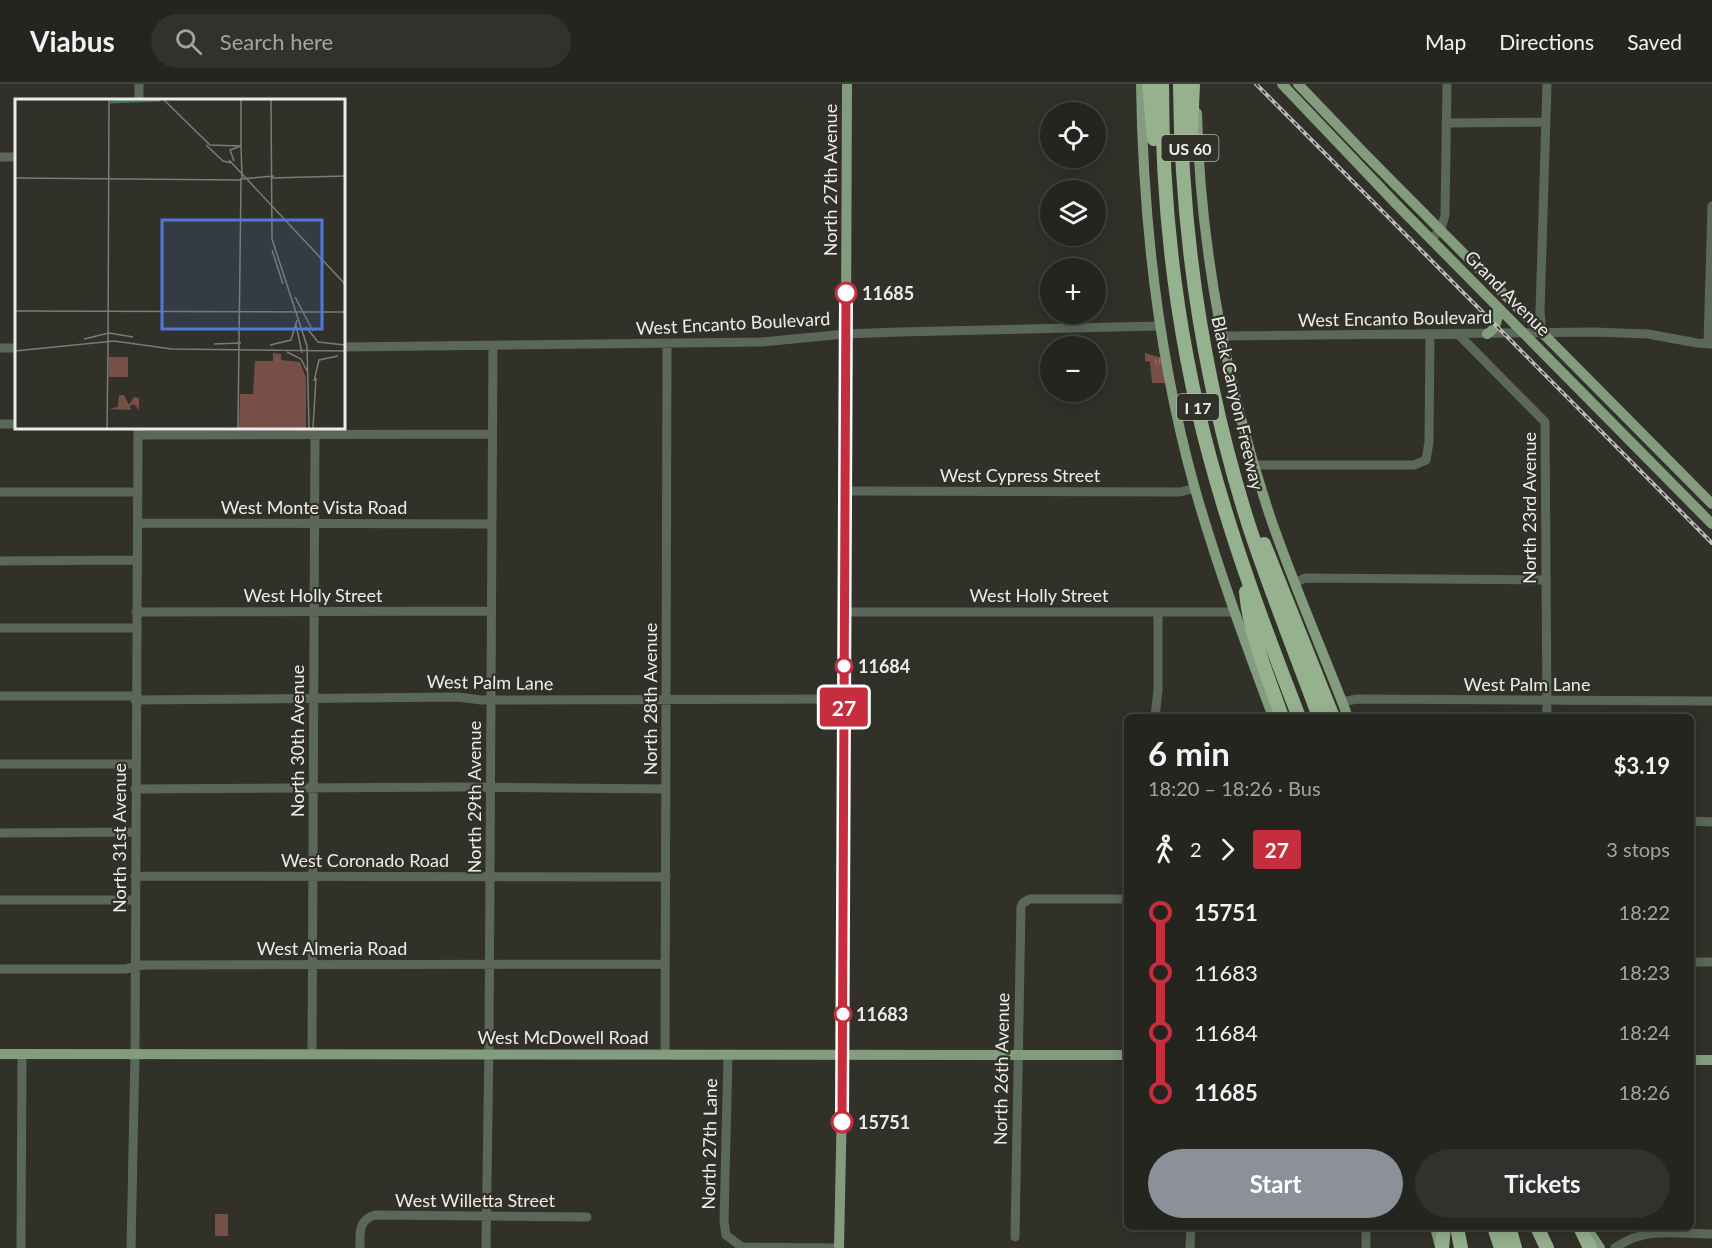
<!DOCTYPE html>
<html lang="en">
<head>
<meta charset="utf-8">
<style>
	body { margin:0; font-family:Lato,sans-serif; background:#31312d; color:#f1f3f6; height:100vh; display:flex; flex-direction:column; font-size:22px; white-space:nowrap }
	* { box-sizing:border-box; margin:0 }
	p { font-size:20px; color:#a3a5a5 }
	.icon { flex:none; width:33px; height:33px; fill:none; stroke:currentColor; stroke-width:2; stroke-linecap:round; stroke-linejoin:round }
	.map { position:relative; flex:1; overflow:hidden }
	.sheet { position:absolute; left:1124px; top:630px; width:570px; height:516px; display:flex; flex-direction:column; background:#252520; border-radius:9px; box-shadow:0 3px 15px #0003,0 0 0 2px #42423e }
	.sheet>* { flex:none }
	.badge { padding:0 12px; border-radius:4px; font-size:21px; line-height:39px }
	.fabs { position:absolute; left:1040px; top:18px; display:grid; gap:12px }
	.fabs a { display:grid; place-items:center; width:66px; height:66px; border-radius:50%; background:#252520; box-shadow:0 3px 15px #0003,0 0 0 2px #42423e; font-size:30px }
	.map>.badge { position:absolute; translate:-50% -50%; box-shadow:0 0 0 3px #fff }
	.legs { display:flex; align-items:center; gap:9px; height:66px; padding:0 24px; font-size:20px }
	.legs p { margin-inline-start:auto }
	.summary { display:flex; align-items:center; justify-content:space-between; height:102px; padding:0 24px }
	h1 { font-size:33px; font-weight:700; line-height:45px }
	.action { display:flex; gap:12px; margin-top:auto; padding:12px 24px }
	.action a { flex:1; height:69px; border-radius:36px; background:#8c9099; color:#fff; font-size:24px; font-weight:700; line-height:69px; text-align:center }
	.action a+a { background:#31312d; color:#f1f3f6 }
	ul { padding:0 24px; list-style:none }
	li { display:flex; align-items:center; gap:21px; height:60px; font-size:22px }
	li i { display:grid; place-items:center; width:9px; height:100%; margin:0 8px; background:currentColor }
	li i::after { content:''; width:15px; height:15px; margin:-8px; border:4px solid; border-radius:50%; background:#252520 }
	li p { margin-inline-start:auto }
	li:first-child i { background:linear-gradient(#0000 50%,currentColor 0) }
	li:last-child i { background:linear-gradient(currentColor 50%,#0000 0) }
	header { display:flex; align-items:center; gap:36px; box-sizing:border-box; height:84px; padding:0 30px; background:#252520; border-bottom:2px solid #42423e }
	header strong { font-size:28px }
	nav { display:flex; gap:33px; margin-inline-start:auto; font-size:21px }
	.search { width:420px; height:54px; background:#31312d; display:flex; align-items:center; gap:15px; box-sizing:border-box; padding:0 21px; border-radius:33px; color:#a3a5a5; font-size:22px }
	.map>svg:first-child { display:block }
	.park { fill:url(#park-tufts) }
	.pitch { fill:#765047 }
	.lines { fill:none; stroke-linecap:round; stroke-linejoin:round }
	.minor { stroke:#5b6758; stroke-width:9 }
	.major { stroke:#849c7e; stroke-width:10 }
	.highway { stroke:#95b18d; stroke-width:14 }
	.rail-casing { stroke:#bcbbb6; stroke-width:4 }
	.rail { stroke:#31312a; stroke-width:1.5; stroke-dasharray:4.5; stroke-linecap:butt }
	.line-1-casing { stroke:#fff; stroke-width:14 }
	.line-1 { stroke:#c62d3d; stroke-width:9 }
	.stop-1-dot { fill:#fff; stroke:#c62d3d; stroke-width:3 }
	.labels { text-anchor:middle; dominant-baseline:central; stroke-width:4.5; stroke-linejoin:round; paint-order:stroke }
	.shield { fill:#31312a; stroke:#b5b4af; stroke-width:1.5 }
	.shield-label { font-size:16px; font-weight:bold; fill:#edece8 }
	.street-label { font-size:18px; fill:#edece8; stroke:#31312a }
	.stop-label { font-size:18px; font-weight:bold; fill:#edece8; stroke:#31312a; text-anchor:start }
	.inset-river { fill:none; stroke:#3f7263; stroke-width:3 }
	.inset-road { fill:none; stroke:#7c7c76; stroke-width:1.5 }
	.view { fill:#5176dc; fill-opacity:0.15; stroke:#5176dc; stroke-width:3 }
	.inset-edge { fill:none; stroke:#edece8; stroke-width:3 }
</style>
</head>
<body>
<header>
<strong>Viabus</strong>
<div class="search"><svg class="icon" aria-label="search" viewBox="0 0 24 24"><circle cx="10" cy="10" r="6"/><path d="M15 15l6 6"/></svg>Search here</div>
<nav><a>Map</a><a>Directions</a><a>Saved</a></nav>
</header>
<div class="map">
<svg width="1712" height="1164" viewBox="0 0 1712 1164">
	<defs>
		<pattern id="park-tufts" width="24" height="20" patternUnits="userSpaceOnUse" patternTransform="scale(1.5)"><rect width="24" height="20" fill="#765047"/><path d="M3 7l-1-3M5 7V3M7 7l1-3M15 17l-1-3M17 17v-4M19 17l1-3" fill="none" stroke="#8a6962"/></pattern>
	</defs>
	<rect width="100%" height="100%" fill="#31312a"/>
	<path class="park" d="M1145,269L1162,274L1167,299H1152L1150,278L1145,277Z"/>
	<path class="pitch" d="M215,1130H228V1152H215Z"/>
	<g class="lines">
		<path class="minor" d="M139,16V0
			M1446,39L1546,38
			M0,73H16
			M1431,156L1441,145L1445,131L1447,0
			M1542,248L1540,228L1547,0
			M1458,250L1545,338L1547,633
			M1222,252L1594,248L1648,250L1697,259L1712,260
			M1708,260L1712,122
			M344,263L762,258L845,250L899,248L1160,242
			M0,264H16
			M0,340H16
			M138,351L491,350
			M1255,381H1414L1426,376L1429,358L1430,251
			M844,407L1180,408L1195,404
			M0,408H137
			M138,439L491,440
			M0,477L136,476
			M1295,499L1305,494L1546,496
			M136,528L491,527
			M844,528H1233
			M0,544H136
			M0,612H136
			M135,616L458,613L481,616L844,615
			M1342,618L1357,615L1712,617
			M1155,633L1158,606V528
			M0,680H135
			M135,705L465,703L666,705
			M1690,737L1712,738
			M0,749L135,748
			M135,792L666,793
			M0,816H135
			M1690,878H1712
			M0,885H125L143,881L665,880
			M312,970L315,344
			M665,970L667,260
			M728,970L724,1137L726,1151L742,1163L839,1164
			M1015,1153L1021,823L1023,819L1030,815H1126
			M21,1164L22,970
			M131,1164L135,970L138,344
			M360,1164C360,1149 358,1136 375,1131L587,1133
			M486,1164L489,960L493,261
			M1190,1164L1191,1143
			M1366,1164V1143
			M1615,1164C1645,1142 1677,1150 1712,1150"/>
		<path class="major" d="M1141,0C1143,137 1158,273 1195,405C1217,482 1245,558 1273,633
			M1282,0L1399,123L1712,440
			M1298,0L1364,69L1712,420
			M1197,29C1200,166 1228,309 1272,438C1295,504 1323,568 1348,633
			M1487,250C1498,244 1498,233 1497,222
			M0,970L1126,971
			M1690,976H1712
			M1435,1143L1440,1163
			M1586,1143L1600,1164
			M839,1164L843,970L847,0"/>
		<path class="highway" d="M1149,0L1154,55
			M1162,0C1162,126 1177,253 1210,374C1234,463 1266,548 1299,633
			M1180,0C1181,150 1204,302 1250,445C1271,508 1296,570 1319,633
			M1190,69L1193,0
			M1264,460L1333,633
			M1246,508C1250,552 1268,592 1282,633
			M1457,1143L1461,1164
			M1494,1143L1501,1164
			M1509,1143L1515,1164
			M1537,1143L1547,1164
			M1580,1143L1590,1164
			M1442,1164L1444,1143"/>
		<defs>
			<path id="rail" d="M1256,0L1712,459"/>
		</defs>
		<use href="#rail" class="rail-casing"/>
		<use href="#rail" class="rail"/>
	</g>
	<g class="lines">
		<defs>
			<path id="line-1" d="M842,1038L846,209"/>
		</defs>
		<use href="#line-1" class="line-1-casing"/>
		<use href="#line-1" class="line-1"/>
	</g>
	<g class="stop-1-dot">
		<circle cx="846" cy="209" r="10"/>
		<circle cx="844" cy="582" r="8"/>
		<circle cx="843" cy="930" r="8"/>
		<circle cx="842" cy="1038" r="10"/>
	</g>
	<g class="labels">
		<g class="shield">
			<rect x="1161.5" y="51" width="57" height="26" rx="4.5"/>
			<rect x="1177" y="310" width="42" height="26" rx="4.5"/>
		</g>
		<g class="shield-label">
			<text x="1190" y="64">US 60</text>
			<text x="1198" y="323">I 17</text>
		</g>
		<g class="street-label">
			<text transform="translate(830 96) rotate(-90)">North 27th Avenue</text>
			<text transform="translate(1508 209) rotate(45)">Grand Avenue</text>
			<text transform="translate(1395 234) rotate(-1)">West Encanto Boulevard</text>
			<text transform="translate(733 239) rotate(-3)">West Encanto Boulevard</text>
			<text transform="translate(1238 319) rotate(77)">Black Canyon Freeway</text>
			<text x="1020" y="391">West Cypress Street</text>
			<text x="314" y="423">West Monte Vista Road</text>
			<text transform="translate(1529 424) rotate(-90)">North 23rd Avenue</text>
			<text x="313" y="511">West Holly Street</text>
			<text x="1039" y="511">West Holly Street</text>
			<text transform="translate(490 598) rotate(1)">West Palm Lane</text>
			<text x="1527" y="600">West Palm Lane</text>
			<text transform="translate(650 615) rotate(-90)">North 28th Avenue</text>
			<text transform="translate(297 657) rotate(-90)">North 30th Avenue</text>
			<text transform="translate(474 713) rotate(-90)">North 29th Avenue</text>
			<text transform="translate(119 754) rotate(-90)">North 31st Avenue</text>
			<text x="365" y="776">West Coronado Road</text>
			<text x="332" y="864">West Almeria Road</text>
			<text x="563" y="953">West McDowell Road</text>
			<text transform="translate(1001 985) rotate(-89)">North 26th Avenue</text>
			<text transform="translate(709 1060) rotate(-89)">North 27th Lane</text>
			<text x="475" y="1116">West Willetta Street</text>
		</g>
		<g class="stop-label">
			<text x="862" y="209">11685</text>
			<text x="858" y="582">11684</text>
			<text x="856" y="930">11683</text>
			<text x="858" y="1038">15751</text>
		</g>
	</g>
	<g transform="translate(15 15)">
		<rect width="330" height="330" fill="#31312a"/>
		<path d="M258,254L266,255V261L285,263L291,279V329H224L225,295H238L240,262H258Z" fill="#765047"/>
		<path d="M94,258H113V278H94Z" fill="#765047"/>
		<path d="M104,296H109L114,306L119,298L124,299V311L119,305L115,307L116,311L94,310L103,308Z" fill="#765047"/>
		<path class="inset-river" d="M95,3L145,1"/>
		<path class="inset-road" d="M149,1L195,46L226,47L227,79M256,1L257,140L292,247L294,329M191,46L208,62L217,64M214,61L330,185M219,62L215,51L226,47V1M0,79L226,81M256,79L330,77M226,80L259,77M257,151L268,185M280,198L298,232M0,212L296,213M293,213H330M281,226L287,254M291,228L303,243L330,246M69,240L94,234L118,238M199,245L226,244M255,246L276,241L282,221M0,252L99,242L157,250L330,252M93,253L94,1M272,253L286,260L292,272M299,282L304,261L323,257M92,329L93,250M223,329L226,79M298,329L301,279"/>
		<path class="view" d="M147,121H307V230H147Z"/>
		<rect width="330" height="330" class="inset-edge"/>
	</g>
</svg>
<div class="fabs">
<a><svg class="icon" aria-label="locate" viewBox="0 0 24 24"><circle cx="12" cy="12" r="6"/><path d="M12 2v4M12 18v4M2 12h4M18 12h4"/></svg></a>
<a><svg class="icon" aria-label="layers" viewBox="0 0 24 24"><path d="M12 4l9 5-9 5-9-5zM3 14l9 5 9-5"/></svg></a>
<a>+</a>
<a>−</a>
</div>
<b class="badge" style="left:844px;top:623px;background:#c62d3d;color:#fff">27</b>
<section class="sheet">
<div class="summary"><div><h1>6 min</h1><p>18:20 – 18:26 · Bus</p></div><b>$3.19</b></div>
<div class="legs"><svg class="icon" aria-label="walk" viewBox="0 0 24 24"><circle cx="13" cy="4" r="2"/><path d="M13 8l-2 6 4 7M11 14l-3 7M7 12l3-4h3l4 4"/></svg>2<svg class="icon" aria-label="forward" viewBox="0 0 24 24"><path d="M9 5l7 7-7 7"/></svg><b class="badge" style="background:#c62d3d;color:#fff">27</b><p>3 stops</p></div>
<ul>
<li><i style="color:#c62d3d"></i><b>15751</b><p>18:22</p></li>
<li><i style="color:#c62d3d"></i><span>11683</span><p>18:23</p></li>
<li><i style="color:#c62d3d"></i><span>11684</span><p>18:24</p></li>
<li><i style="color:#c62d3d"></i><b>11685</b><p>18:26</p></li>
</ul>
<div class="action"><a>Start</a><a>Tickets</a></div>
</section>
</div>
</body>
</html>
